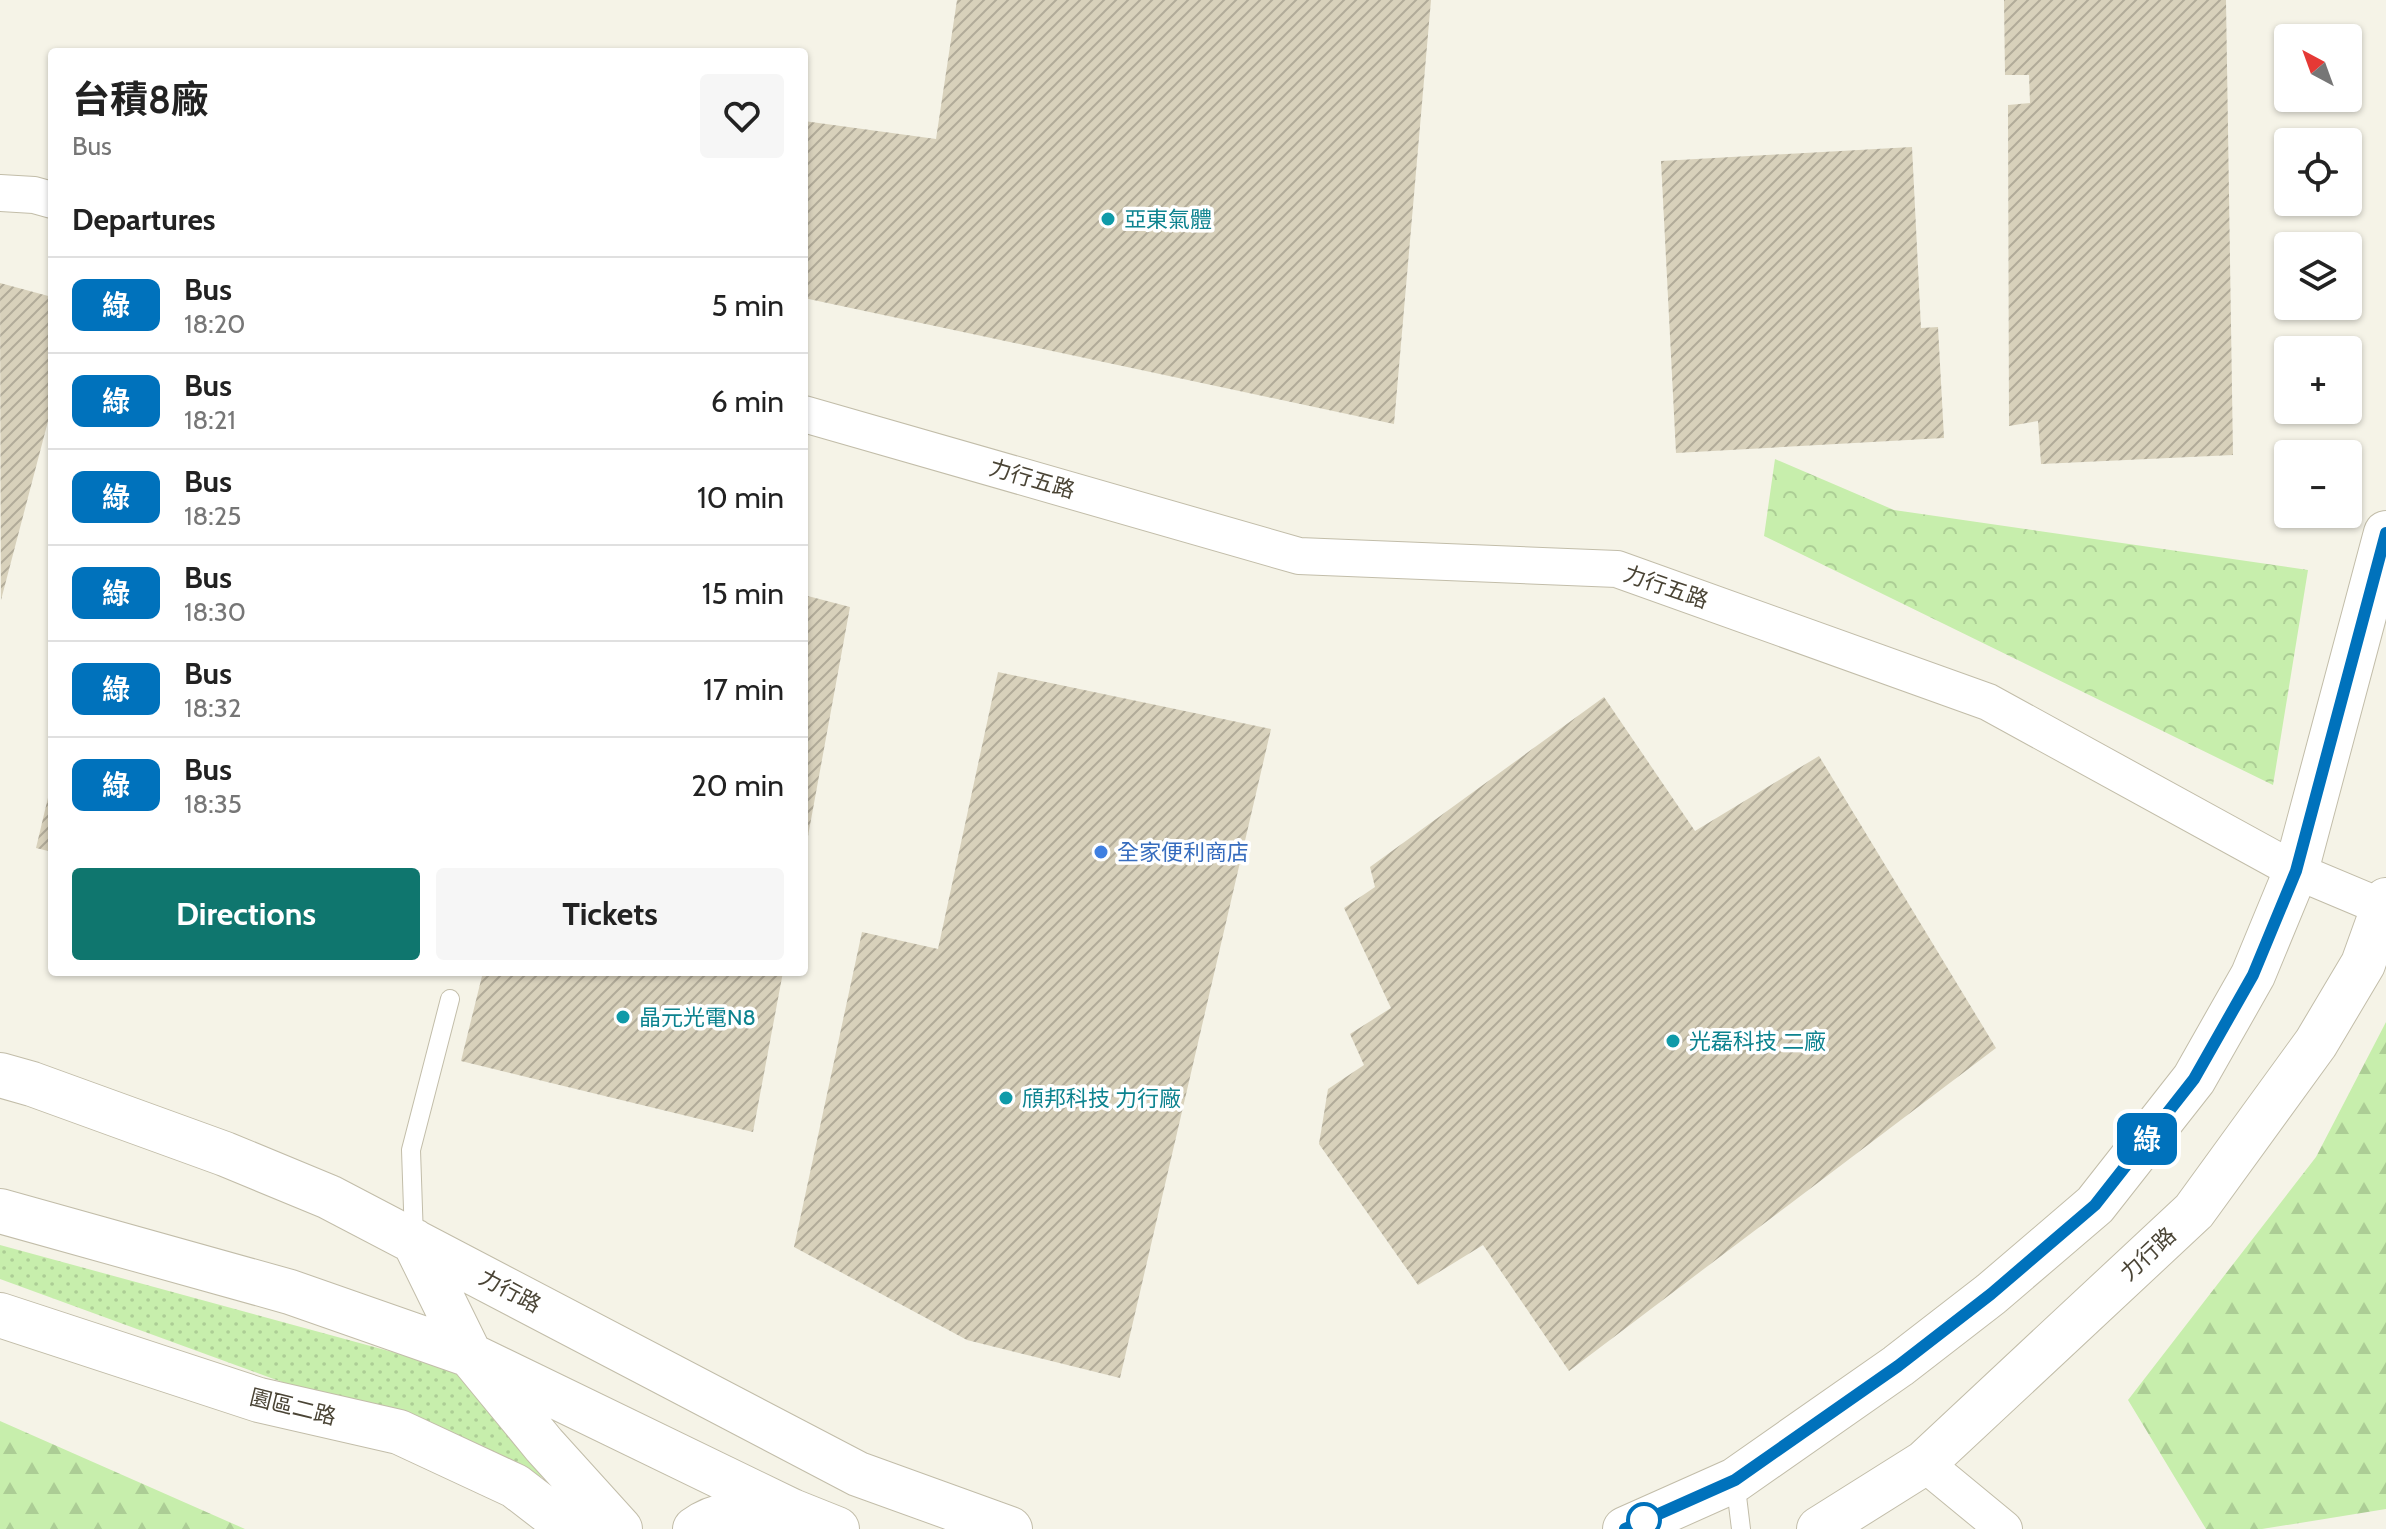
<!DOCTYPE html>
<html lang="en">
<head>
<meta charset="utf-8">
<style>
	body { margin:0; font-family:Cabin,"Noto Sans TC",sans-serif; background:#f6f6f6; color:#222; height:100vh; display:flex; flex-direction:column; font-size:30px; white-space:nowrap }
	* { box-sizing:border-box; margin:0 }
	p { font-size:26px; color:#767676 }
	.icon { flex:none; width:44px; height:44px; fill:none; stroke:currentColor; stroke-width:2; stroke-linecap:round; stroke-linejoin:round }
	.map { position:relative; flex:1; overflow:hidden }
	.drawer { position:absolute; left:48px; top:48px; width:760px; height:928px; display:flex; flex-direction:column; background:#fff; border-radius:8px; box-shadow:0 2px 6px #0004 }
	.drawer>* { flex:none }
	.badge { padding:0 16px; border-radius:12px; font-size:28px; line-height:52px }
	.needle { width:52px; rotate:319deg }
	.fabs { position:absolute; left:2274px; top:24px; display:grid; gap:16px }
	.fabs a { display:grid; place-items:center; width:88px; height:88px; border-radius:8px; background:#fff; box-shadow:0 2px 6px #0004; font-size:40px }
	.map>.badge { position:absolute; translate:-50% -50%; box-shadow:0 0 0 4px #fff }
	h2 { padding:0 24px; font-size:30px; line-height:72px }
	.round { display:grid; place-items:center; flex:none; width:84px; height:84px; border-radius:8px; background:#f6f6f6 }
	.summary { display:flex; align-items:center; justify-content:space-between; height:136px; padding:0 24px }
	h1 { font-size:38px; font-weight:700; line-height:60px }
	.primary-button { display:flex; gap:16px; margin-top:auto; padding:16px 24px }
	.primary-button a { flex:1; height:92px; border-radius:8px; background:#0f766e; color:#fff; font-size:32px; font-weight:700; line-height:92px; text-align:center }
	.primary-button a+a { background:#f6f6f6; color:#222 }
	ul { padding:0; list-style:none }
	li { display:flex; align-items:center; gap:24px; height:96px; padding:0 24px; border-top:2px solid #e0e0e0 }
	li div { flex:1 }
	li b { display:block; font-size:30px }
	li em { font-style:normal }
	li .badge { min-width:88px; font-weight:700; text-align:center }
	.map>svg:first-child { display:block }
	.grass { fill:url(#grass-dots) }
	.forest { fill:url(#forest-firs) }
	.park { fill:url(#park-crowns) }
	.building { fill:url(#building-hatch) }
	.lines { fill:none; stroke-linecap:round; stroke-linejoin:round }
	.service-casing { stroke:#c2bda9; stroke-width:20 }
	.minor-casing { stroke:#c2bda9; stroke-width:38 }
	.tertiary-casing { stroke:#c2bda9; stroke-width:46 }
	.service { stroke:#fff; stroke-width:18 }
	.minor { stroke:#fff; stroke-width:36 }
	.tertiary { stroke:#fff; stroke-width:44 }
	.line-casing { stroke:#fff; stroke-width:18 }
	.line { stroke:#0072bc; stroke-width:12 }
	.culture-dot { fill:#0f9aa8; stroke:#fff; stroke-width:3 }
	.shop-dot { fill:#3f7fe0; stroke:#fff; stroke-width:3 }
	.stop-dot { fill:#fff; stroke:#0072bc; stroke-width:4 }
	.labels { text-anchor:middle; dominant-baseline:central; stroke-width:7; stroke-linejoin:round; paint-order:stroke }
	.culture-label { font-size:22px; fill:#0d838f; stroke:#fff; text-anchor:start }
	.street-label { font-size:22px; fill:#4a4435; stroke:#fff }
	.shop-label { font-size:22px; fill:#366cbe; stroke:#fff; text-anchor:start }
</style>
</head>
<body>
<div class="map">
<svg width="2386" height="1529" viewBox="0 0 2386 1529">
	<defs>
		<pattern id="grass-dots" width="8" height="8" patternUnits="userSpaceOnUse" patternTransform="scale(2)"><rect width="8" height="8" fill="#c7eeac"/><path d="M2 2h.1M6 6h.1" fill="none" stroke="#accd95" stroke-width="1.8" stroke-linecap="round"/></pattern>
		<pattern id="forest-firs" width="22" height="20" patternUnits="userSpaceOnUse" patternTransform="scale(2)"><rect width="22" height="20" fill="#c7eeac"/><path d="M5 1l3.5 6h-7zM16 11l3.5 6h-7z" fill="#accd95"/></pattern>
		<pattern id="park-crowns" width="20" height="18" patternUnits="userSpaceOnUse" patternTransform="scale(2)"><rect width="20" height="18" fill="#c7eeac"/><path d="M2 6a3 3 0 1 1 6 0M12 15a3 3 0 1 1 6 0" fill="none" stroke="#accd95"/></pattern>
		<pattern id="building-hatch" width="6" height="6" patternUnits="userSpaceOnUse" patternTransform="scale(2)"><rect width="6" height="6" fill="#d8d1bb"/><path d="M-1 1l2-2M0 6l6-6M5 7l2-2" fill="none" stroke="#b1ab99"/></pattern>
	</defs>
	<rect width="100%" height="100%" fill="#f5f3e7"/>
	<path class="grass" d="M0,1245L455,1369L558,1483L0,1279Z"/>
	<path class="forest" d="M2386,1022V1509L2262,1529H2206L2128,1400L2316,1157Z
		M0,1421L245,1529H0Z"/>
	<path class="park" d="M1775,459L1894,510L2308,570L2273,785L1764,536Z"/>
	<path class="building" d="M957,0H1431L1394,424L804,298V121L936,139Z
		M2004,0H2226L2233,455L2041,464L2038,421L2009,426L2008,105L2030,103L2029,75H2005Z
		M1912,147L1921,328L1938,327L1944,438L1676,453L1661,161Z
		M0,283L52,297V406L1,600Z
		M804,595L850,607L806,847H804Z
		M998,672L1271,729L1120,1378L967,1340L794,1247L862,932L938,949Z
		M1604,697L1695,831L1819,756L1996,1048L1569,1371L1483,1245L1418,1285L1319,1144L1328,1089L1364,1065L1350,1034L1391,1008L1344,908L1375,887L1370,867Z
		M51,785L52,786V852L36,848Z
		M483,972H783L753,1132L461,1061Z"/>
	<g class="lines">
		<defs>
			<path id="service" d="M414,1238L411,1150L450,999
				M1735,1480L1741,1529"/>
			<path id="minor" d="M0,193L34,195L52,200
				M804,414L1299,556L1617,569L1988,702L2296,871L2384,908
				M1924,1463L2004,1529"/>
			<path id="tertiary" d="M0,1075L32,1084L225,1154L329,1197L858,1474L1010,1529
				M0,1211L290,1292L470,1355L792,1511L837,1529
				M414,1241L470,1355L544,1445L620,1529
				M0,1315L259,1400L399,1432L515,1486L571,1529
				M695,1529C721,1509 757,1512 789,1511
				M1625,1529L1735,1480L1898,1366L1991,1294L2095,1205L2194,1079L2253,975L2296,871L2386,533
				M1819,1529L1924,1463L2194,1211L2316,1043L2363,964L2386,900"/>
		</defs>
		<use href="#service" class="service-casing"/>
		<use href="#minor" class="minor-casing"/>
		<use href="#tertiary" class="tertiary-casing"/>
		<use href="#service" class="service"/>
		<use href="#minor" class="minor"/>
		<use href="#tertiary" class="tertiary"/>
	</g>
	<g class="lines">
		<defs>
			<path id="line" d="M1625,1529L1735,1480L1898,1366L1991,1294L2095,1205L2194,1079L2253,975L2296,871L2386,533"/>
		</defs>
		<use href="#line" class="line-casing"/>
		<use href="#line" class="line"/>
	</g>
	<g class="culture-dot">
		<circle cx="1108" cy="219" r="8"/>
		<circle cx="623" cy="1017" r="8"/>
		<circle cx="1673" cy="1041" r="8"/>
		<circle cx="1006" cy="1098" r="8"/>
	</g>
	<circle class="shop-dot" cx="1101" cy="852" r="8"/>
	<circle class="stop-dot" cx="1644" cy="1520" r="16"/>
	<g class="labels">
		<g class="culture-label">
			<text x="1124" y="219">亞東氣體</text>
			<text x="639" y="1017">晶元光電N8</text>
			<text x="1689" y="1041">光磊科技 二廠</text>
			<text x="1022" y="1098">頎邦科技 力行廠</text>
		</g>
		<g class="street-label">
			<text transform="translate(1032 479) rotate(16)">力行五路</text>
			<text transform="translate(1666 587) rotate(19)">力行五路</text>
			<text transform="translate(2148 1254) rotate(-43)">力行路</text>
			<text transform="translate(510 1291) rotate(28)">力行路</text>
			<text transform="translate(293 1407) rotate(14)">園區二路</text>
		</g>
		<g class="shop-label">
			<text x="1117" y="852">全家便利商店</text>
		</g>
	</g>
</svg>
<div class="fabs">
<a><svg class="needle" viewBox="-14 -14 28 28"><path d="M0-13l5 13h-10z" fill="#e53935"/><path d="M0 13l5-13h-10z" fill="#767676"/></svg></a>
<a><svg class="icon" aria-label="locate" viewBox="0 0 24 24"><circle cx="12" cy="12" r="6"/><path d="M12 2v4M12 18v4M2 12h4M18 12h4"/></svg></a>
<a><svg class="icon" aria-label="layers" viewBox="0 0 24 24"><path d="M12 4l9 5-9 5-9-5zM3 14l9 5 9-5"/></svg></a>
<a>+</a>
<a>−</a>
</div>
<b class="badge" style="left:2147px;top:1139px;background:#0072bc;color:#fff">綠</b>
<section class="drawer">
<div class="summary"><div><h1>台積8廠</h1><p>Bus</p></div><a class="round"><svg class="icon" aria-label="heart" viewBox="0 0 24 24"><path d="M12 20l-8-8c-3-5 5-10 8-4 3-6 11-1 8 4z"/></svg></a></div>
<h2>Departures</h2>
<ul>
<li><span class="badge" style="background:#0072bc;color:#fff">綠</span><div><b>Bus</b><p>18:20</p></div><em>5 min</em></li>
<li><span class="badge" style="background:#0072bc;color:#fff">綠</span><div><b>Bus</b><p>18:21</p></div><em>6 min</em></li>
<li><span class="badge" style="background:#0072bc;color:#fff">綠</span><div><b>Bus</b><p>18:25</p></div><em>10 min</em></li>
<li><span class="badge" style="background:#0072bc;color:#fff">綠</span><div><b>Bus</b><p>18:30</p></div><em>15 min</em></li>
<li><span class="badge" style="background:#0072bc;color:#fff">綠</span><div><b>Bus</b><p>18:32</p></div><em>17 min</em></li>
<li><span class="badge" style="background:#0072bc;color:#fff">綠</span><div><b>Bus</b><p>18:35</p></div><em>20 min</em></li>
</ul>
<div class="primary-button"><a>Directions</a><a>Tickets</a></div>
</section>
</div>
</body>
</html>
